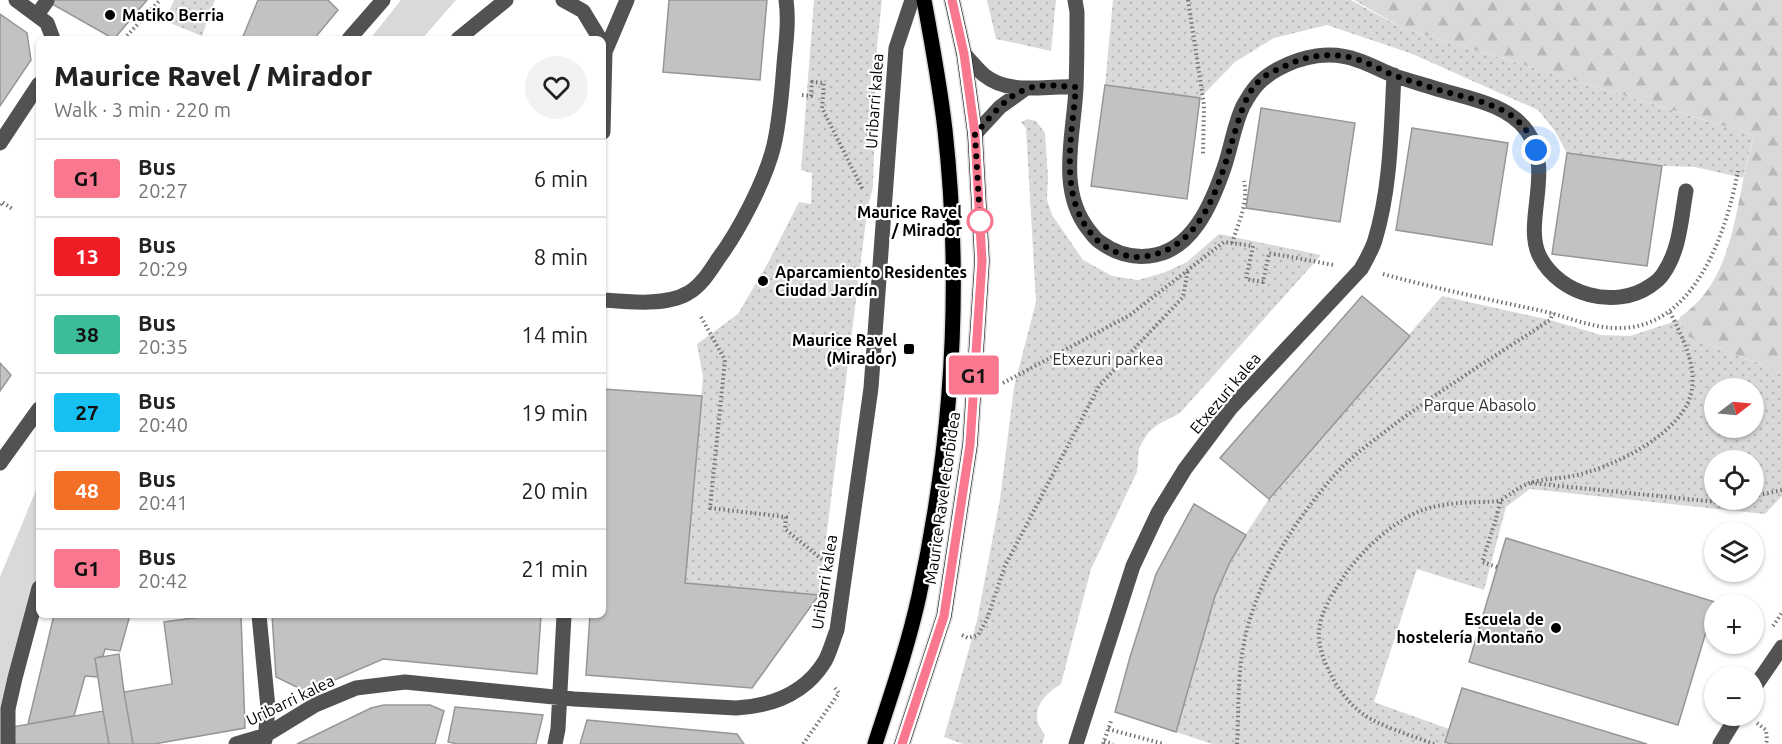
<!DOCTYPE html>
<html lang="en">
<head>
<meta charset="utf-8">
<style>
	body { margin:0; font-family:Ubuntu,sans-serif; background:#f2f2f2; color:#222; height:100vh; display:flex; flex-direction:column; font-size:22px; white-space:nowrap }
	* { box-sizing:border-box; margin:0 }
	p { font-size:20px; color:#767676 }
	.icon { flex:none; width:33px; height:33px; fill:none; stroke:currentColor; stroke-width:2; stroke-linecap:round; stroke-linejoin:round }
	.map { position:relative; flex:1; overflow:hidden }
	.sheet { position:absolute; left:36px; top:36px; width:570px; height:582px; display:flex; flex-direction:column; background:#fff; border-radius:9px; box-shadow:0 2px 4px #0004 }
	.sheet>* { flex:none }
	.badge { padding:0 12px; border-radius:4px; font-size:21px; line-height:39px }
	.needle { width:39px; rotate:74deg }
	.fabs { position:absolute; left:1704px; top:378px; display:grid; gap:12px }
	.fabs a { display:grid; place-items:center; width:60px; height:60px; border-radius:50%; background:#fff; box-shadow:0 2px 4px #0004; font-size:30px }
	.you { position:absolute; width:30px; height:30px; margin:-15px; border:4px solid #fff; border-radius:50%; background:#1a73e8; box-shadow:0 0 0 9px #1a73e833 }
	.map>.badge { position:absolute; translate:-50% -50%; box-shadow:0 0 0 3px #fff }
	.round { display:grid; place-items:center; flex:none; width:63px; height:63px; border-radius:32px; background:#f2f2f2 }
	.summary { display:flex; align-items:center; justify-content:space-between; height:102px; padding:0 18px }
	h1 { font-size:28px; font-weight:800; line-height:45px }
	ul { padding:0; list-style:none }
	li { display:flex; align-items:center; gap:18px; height:78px; padding:0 18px; border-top:2px solid #e0e0e0 }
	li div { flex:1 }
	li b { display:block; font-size:22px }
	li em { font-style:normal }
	li .badge { min-width:66px; font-weight:700; text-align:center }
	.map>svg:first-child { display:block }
	.grass { fill:url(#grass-dots); fill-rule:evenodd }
	.forest { fill:url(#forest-firs) }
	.garden { fill:#d9d9d9 }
	.building { fill:#c2c2c2; stroke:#969696; stroke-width:1.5 }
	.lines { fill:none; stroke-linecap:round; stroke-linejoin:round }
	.major-casing { stroke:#dbdbdb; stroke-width:18 }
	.path { stroke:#747474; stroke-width:4; stroke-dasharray:1.5 3; stroke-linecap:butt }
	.minor { stroke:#525252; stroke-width:15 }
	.major { stroke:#000; stroke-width:15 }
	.line-casing { stroke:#fff; stroke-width:14 }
	.line { stroke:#f9778f; stroke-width:9 }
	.walk { stroke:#000; stroke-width:6; stroke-dasharray:0 10.8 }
	.poi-dot { fill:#000; stroke:#fff; stroke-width:2 }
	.stop-dot { fill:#fff; stroke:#f9778f; stroke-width:3 }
	.labels { text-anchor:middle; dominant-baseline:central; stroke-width:4.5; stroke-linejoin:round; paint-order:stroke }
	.poi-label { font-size:16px; font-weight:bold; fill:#000; stroke:#fff; text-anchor:start }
	.street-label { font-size:16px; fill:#000; stroke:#fff }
	.stop-label { font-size:16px; font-weight:bold; fill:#000; stroke:#fff; text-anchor:end }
	.park-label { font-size:16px; fill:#303030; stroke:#fff }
</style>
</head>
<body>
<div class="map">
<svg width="1782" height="744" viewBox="0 0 1782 744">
	<defs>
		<pattern id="grass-dots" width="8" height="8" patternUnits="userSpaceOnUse" patternTransform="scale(1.5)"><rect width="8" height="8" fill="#d9d9d9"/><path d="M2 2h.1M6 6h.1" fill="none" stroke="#b8b8b8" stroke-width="1.8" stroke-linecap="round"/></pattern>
		<pattern id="forest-firs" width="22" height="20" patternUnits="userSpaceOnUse" patternTransform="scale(1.5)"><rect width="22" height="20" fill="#d9d9d9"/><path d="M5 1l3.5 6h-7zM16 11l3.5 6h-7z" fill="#b8b8b8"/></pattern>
	</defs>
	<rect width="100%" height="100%" fill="#fff"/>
	<path class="grass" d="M174,0H215L202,36L165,21Z
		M814,0H882L877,46L873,186L867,212L819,595L685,583L703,377L697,344L738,314L769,261L799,202L811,204L812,173L801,170Z
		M987,0H1056L1051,51L996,39Z
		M1113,0H1351L1402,28L1754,135L1743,178L1695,167L1662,166L1567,153L1555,131L1538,110L1410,53L1327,25L1274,38L1235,62L1200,98L1105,85Z
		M1028,119L1036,121L1045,133L1048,177L1047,200L1052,215L1083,260L1112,276L1138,280L1163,273L1187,262L1219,234L1321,255L1180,413L1157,425L1148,433L1139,448L1137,472L1091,569L1061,684C1042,696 1027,713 1045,735L1042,744H963L944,737L977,621L1000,499L1014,387L1036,302L1026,128L1021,122Z
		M1442,296L1550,320L1601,335L1630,336L1679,320L1689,337L1782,373V496L1765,514L1530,489L1506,507L1484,590L1417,569L1374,702L1449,729L1445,742L1452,744H1212L1176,732C1192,677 1204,613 1230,562C1241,540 1255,520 1269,499ZM1714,388H1754V428H1714ZM1714,460H1754V500H1714Z"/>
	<path class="forest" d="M1354,0H1782V373L1689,337L1679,320L1680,317C1725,287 1733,231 1743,181C1746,165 1751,150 1754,135L1402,28Z"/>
	<path class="garden" d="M401,0H456L422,39H370Z
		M39,483V579L5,705L2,744H0V577Z"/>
	<path class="building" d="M45,0H147L114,39Z
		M258,0H328L338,10L314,39H242Z
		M669,0H767L760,80L663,72Z
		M0,14L27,33L31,60L0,106Z
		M1105,85L1200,98L1187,199L1091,186Z
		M1261,108L1355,123L1340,222L1246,208Z
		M1412,128L1508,143L1492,245L1396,230Z
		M1567,153L1662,166L1647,266L1552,254Z
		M1362,296L1410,336L1269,499L1220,458Z
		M0,363L11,375L0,391Z
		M603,389L702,396L685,583L819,595L752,688L586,675L590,615H603Z
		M1194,504L1246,535L1230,562L1215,596L1176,732L1115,712L1130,657L1156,574Z
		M1506,538L1715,602L1678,725L1469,662Z
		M54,615H130L120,651L105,649L103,656L95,658L98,677L85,676L74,716L28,724Z
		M216,615H241L245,728L154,744H133L124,692L172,684L164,622Z
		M272,615H541L537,674L383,659L307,692L276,677Z
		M119,654L124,692L133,744H109L103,711L95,658Z
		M1462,688L1647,744H1452L1445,742Z
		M384,705H430L444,711L435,744H297L371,708Z
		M455,707L543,715L536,744H458L448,742Z
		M103,711L109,744H15L12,727Z
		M587,720L737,734L744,744H580Z"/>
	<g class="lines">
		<defs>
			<path id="major" d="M875,744C891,695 908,646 919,596C952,444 962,285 945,130C940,87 932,43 924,0
				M902,744L944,616L970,445L982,261L975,134L964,54L952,0"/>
		</defs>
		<use href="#major" class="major-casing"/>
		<path class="path" d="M1188,0L1204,105L1203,154
			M124,39L160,0
			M802,95L811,96L812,82L824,83L822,108L863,190
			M0,205L2,202L14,210
			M1232,243C1238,224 1249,201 1244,181
			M1383,274C1434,288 1486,299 1538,310C1563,315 1588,327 1614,328C1693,332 1726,235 1738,171
			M701,317L725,360L710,508L786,517L785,529L825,562
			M1003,383L1130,315L1224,242L1253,246L1246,279L1263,282L1269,253L1334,265
			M1531,483L1727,503L1742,500
			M1754,496L1782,490
			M1497,567L1482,562C1487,548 1491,533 1496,519C1497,514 1499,506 1501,501C1503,498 1509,495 1512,493C1532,477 1547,481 1572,476C1610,469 1686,433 1692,389C1696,362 1681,335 1670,312
			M1773,626L1782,613
			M962,635L968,638L978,635L987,619L1005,566L1099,386L1183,297L1188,270
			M1757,723L1766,730L1767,740L1766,744
			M1108,729L1164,744
			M1104,741L1113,744
			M803,744L839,693L835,688
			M1103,744L1111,721
			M1237,744C1239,704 1237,661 1249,622C1265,568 1296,519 1333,477C1350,457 1374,440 1395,424C1445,387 1498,354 1550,320L1553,313
			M1434,744C1411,735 1377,726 1359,711C1346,700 1336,686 1329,671C1310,633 1320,613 1342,579C1359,553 1392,522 1420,511C1445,501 1475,503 1502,501"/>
		<path class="minor" d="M16,0L47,23L53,39
			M563,0L583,11L600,39
			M1075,0L1077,12C1077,37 1077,62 1076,88C1074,134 1057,189 1088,229C1092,234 1095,239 1100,242C1115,253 1131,258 1149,256C1192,252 1212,203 1224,168C1231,148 1234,125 1243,106C1253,88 1260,79 1278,69C1302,56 1331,50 1357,60C1370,64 1382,71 1395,76C1407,80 1421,84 1434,88C1465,98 1507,103 1527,131C1555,171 1522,223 1540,257C1560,295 1615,310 1650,286C1656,282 1660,279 1663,274C1680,250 1681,219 1686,191
			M37,15L47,1
			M349,39L383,0
			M458,39L506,0
			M964,54C971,61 977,69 984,75C1010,96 1045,85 1076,87
			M603,132L605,52L627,0
			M975,134L1000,107L1025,89
			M0,143L39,84
			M603,300C628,302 667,306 688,293C701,286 710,271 718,259C739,231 766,179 774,145C780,119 782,91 784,64C786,42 789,21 786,0
			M0,463L39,409
			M259,615L268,708L265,740
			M1754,688L1782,647
			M8,744V709L15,678L39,588
			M236,744L266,735L315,705L356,688L405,682L574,699L736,708C771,706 805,694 825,661C830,652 833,640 837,630L871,388L896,48L912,0
			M555,744L558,729L564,615
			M1076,744L1133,566L1158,513L1185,469L1230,409L1361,269C1366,260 1372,250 1375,240C1391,187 1391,130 1394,75
			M1720,744L1737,716"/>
		<use href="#major" class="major"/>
	</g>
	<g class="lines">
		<defs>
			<path id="line" d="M902,744L944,616L970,445L982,261L975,134L964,54L952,0"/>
		</defs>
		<use href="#line" class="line-casing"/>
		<use href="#line" class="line"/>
		<path class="walk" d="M980,221L975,134C989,119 1004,98 1024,90C1039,83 1060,86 1076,87C1072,138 1057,199 1096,239C1106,250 1127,258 1141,257C1202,251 1219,185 1234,135C1239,119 1245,95 1258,82C1263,76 1274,71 1281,68C1304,56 1330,51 1356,59C1369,63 1381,70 1393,75C1406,80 1419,83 1432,88C1458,96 1502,103 1520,123C1528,131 1532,140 1536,150"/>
	</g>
	<g class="poi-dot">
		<circle cx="110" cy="15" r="6"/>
		<circle cx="763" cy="281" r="6"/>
		<rect x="903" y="343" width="12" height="12" rx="3"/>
		<circle cx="1556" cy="628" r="6"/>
	</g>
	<circle class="stop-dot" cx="980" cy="221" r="12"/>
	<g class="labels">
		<g class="poi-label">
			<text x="122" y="15">Matiko Berria</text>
			<text x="775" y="272">Aparcamiento Residentes<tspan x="775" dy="18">Ciudad Jardín</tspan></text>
			<text x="897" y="340" text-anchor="end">Maurice Ravel<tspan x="897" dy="18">(Mirador)</tspan></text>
			<text x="1544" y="619" text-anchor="end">Escuela de<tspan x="1544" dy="18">hostelería Montaño</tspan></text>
		</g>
		<g class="street-label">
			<text transform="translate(874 101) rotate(-86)">Uribarri kalea</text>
			<text transform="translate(1225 393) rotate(-50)">Etxezuri kalea</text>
			<text transform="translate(942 498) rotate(-82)">Maurice Ravel etorbidea</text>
			<text transform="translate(824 582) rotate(-81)">Uribarri kalea</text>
			<text transform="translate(290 700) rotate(-26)">Uribarri kalea</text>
		</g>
		<g class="stop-label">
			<text x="962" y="212">Maurice Ravel<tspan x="962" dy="18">/ Mirador</tspan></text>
		</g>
		<g class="park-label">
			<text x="1108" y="359">Etxezuri parkea</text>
			<text x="1480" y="405">Parque Abasolo</text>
		</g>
	</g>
</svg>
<div class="fabs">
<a><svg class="needle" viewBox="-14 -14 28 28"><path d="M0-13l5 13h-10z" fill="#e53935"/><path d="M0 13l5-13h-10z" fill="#767676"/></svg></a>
<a><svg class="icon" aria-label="locate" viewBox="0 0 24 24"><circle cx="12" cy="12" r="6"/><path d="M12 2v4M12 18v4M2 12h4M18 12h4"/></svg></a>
<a><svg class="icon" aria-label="layers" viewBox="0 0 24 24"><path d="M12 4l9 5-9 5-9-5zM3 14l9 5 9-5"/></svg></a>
<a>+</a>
<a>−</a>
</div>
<div class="you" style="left:1536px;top:150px"></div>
<b class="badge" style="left:974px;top:375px;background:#f9778f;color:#111">G1</b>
<section class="sheet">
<div class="summary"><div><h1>Maurice Ravel / Mirador</h1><p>Walk · 3 min · 220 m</p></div><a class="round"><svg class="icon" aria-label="heart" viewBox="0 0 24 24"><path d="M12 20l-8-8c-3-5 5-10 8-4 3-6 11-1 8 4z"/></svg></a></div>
<ul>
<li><span class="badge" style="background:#f9778f;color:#111">G1</span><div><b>Bus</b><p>20:27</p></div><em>6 min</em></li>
<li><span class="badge" style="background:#ee1c25;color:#fff">13</span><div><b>Bus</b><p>20:29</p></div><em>8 min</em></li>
<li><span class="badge" style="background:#3cbc99;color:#111">38</span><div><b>Bus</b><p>20:35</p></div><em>14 min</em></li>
<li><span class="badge" style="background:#16c0f3;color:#111">27</span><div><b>Bus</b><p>20:40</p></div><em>19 min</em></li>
<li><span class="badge" style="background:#f36f26;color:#fff">48</span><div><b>Bus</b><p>20:41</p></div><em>20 min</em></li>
<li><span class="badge" style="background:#f9778f;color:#111">G1</span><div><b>Bus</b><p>20:42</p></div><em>21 min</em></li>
</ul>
</section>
</div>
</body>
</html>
